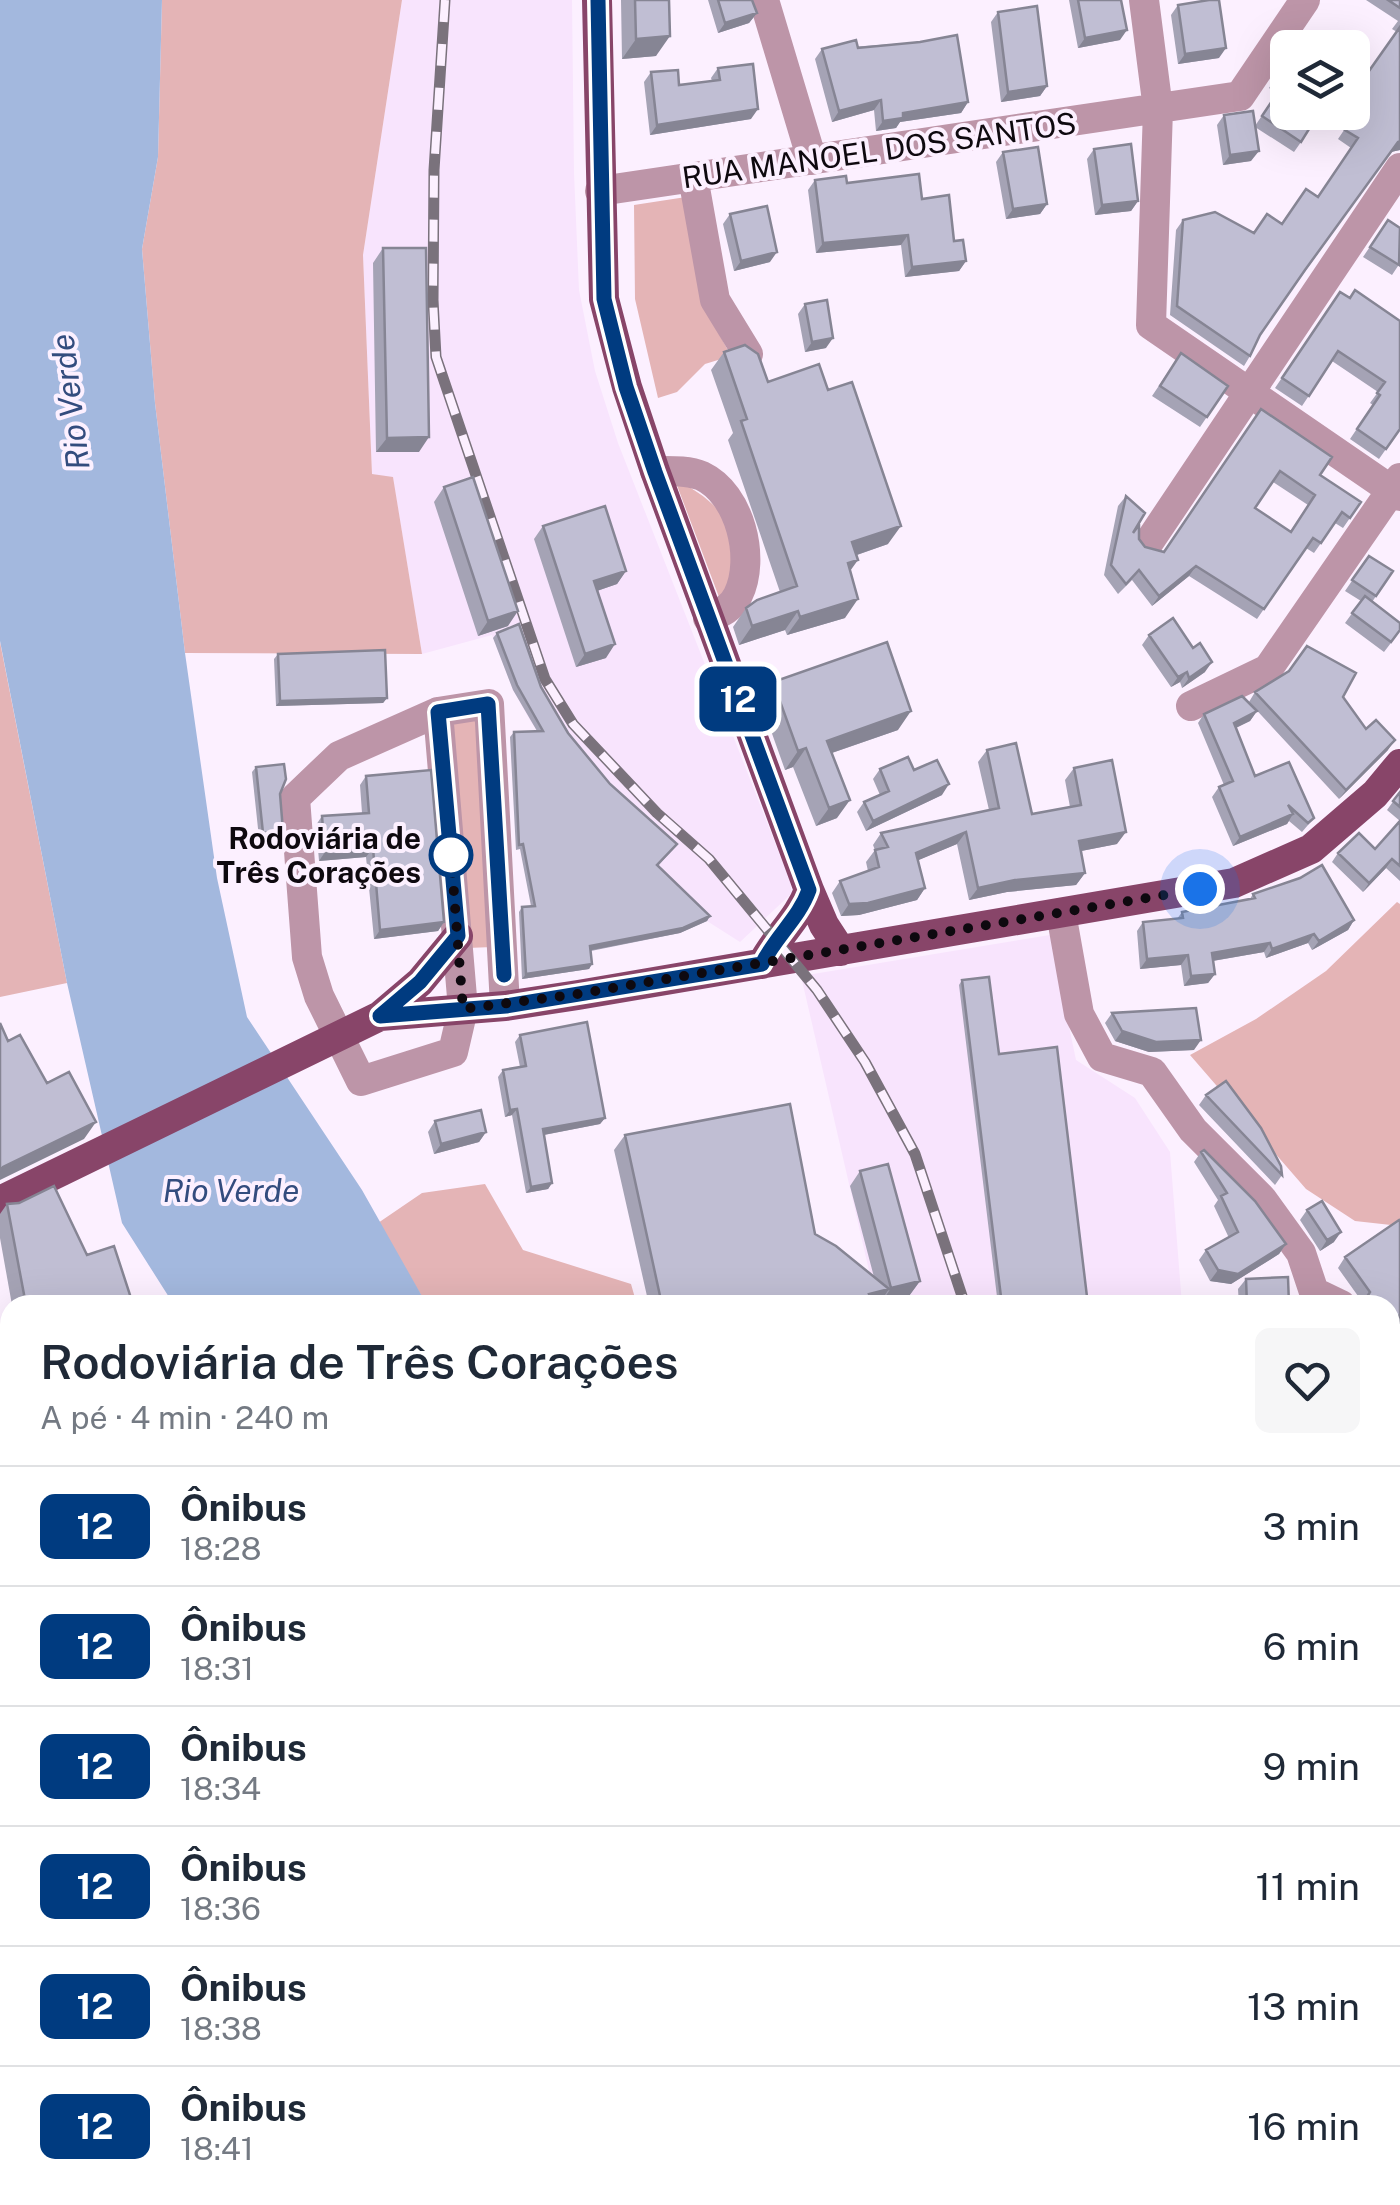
<!DOCTYPE html>
<html lang="pt">
<head>
<meta charset="utf-8">
<style>
	body { margin:0; font-family:"Public Sans",sans-serif; background:#f6f6f7; color:#1f2937; height:100vh; display:flex; flex-direction:column; font-size:38px; white-space:nowrap }
	* { box-sizing:border-box; margin:0 }
	p { font-size:32px; color:#747a83 }
	.icon { flex:none; width:55px; height:55px; fill:none; stroke:currentColor; stroke-width:2; stroke-linecap:round; stroke-linejoin:round }
	.map { position:relative; flex:1; overflow:hidden }
	.drawer { position:absolute; left:0px; top:1295px; width:1400px; height:910px; display:flex; flex-direction:column; background:#fff; border-radius:30px 30px 0 0; box-shadow:0 10px 40px #0002 }
	.drawer>* { flex:none }
	.badge { padding:0 20px; border-radius:15px; font-size:35px; line-height:65px }
	.buttons { position:absolute; left:1270px; top:30px; display:grid; gap:20px }
	.buttons a { display:grid; place-items:center; width:100px; height:100px; border-radius:15px; background:#fff; box-shadow:0 10px 40px #0002; font-size:50px }
	.you { position:absolute; width:50px; height:50px; margin:-25px; border:8px solid #fff; border-radius:50%; background:#1a73e8; box-shadow:0 0 0 15px #1a73e833 }
	.map>.badge { position:absolute; translate:-50% -50%; box-shadow:0 0 0 5px #fff }
	.round { display:grid; place-items:center; flex:none; width:105px; height:105px; border-radius:15px; background:#f6f6f7 }
	.headline { display:flex; align-items:center; justify-content:space-between; height:170px; padding:0 40px }
	h1 { font-size:48px; font-weight:600; line-height:75px }
	ul { padding:0; list-style:none }
	li { display:flex; align-items:center; gap:30px; height:120px; padding:0 40px; border-top:2px solid #e0e1e3 }
	li div { flex:1 }
	li b { display:block; font-size:38px }
	li em { font-style:normal }
	li .badge { min-width:110px; font-weight:700; text-align:center }
	.map>svg:first-child { display:block }
	.built { fill:#f8e4fd }
	.green { fill:#e4b4b6 }
	.water { fill:#a3b8de }
	.lines { fill:none; stroke-linecap:round; stroke-linejoin:round }
	.minor { stroke:#bd95a8; stroke-width:30 }
	.major { stroke:#884569; stroke-width:30 }
	.rail-casing { stroke:#7a727c; stroke-width:11 }
	.rail { stroke:#fcf0ff; stroke-width:8; stroke-dasharray:22; stroke-linecap:butt }
	.wall { fill:#a5a3b5; fill-rule:evenodd }
	.shaded-wall { fill:#868594 }
	.building { fill:#c0bed3; stroke:#868594; stroke-width:2.5; fill-rule:evenodd }
	.line-casing { stroke:#fff; stroke-width:22 }
	.line { stroke:#003b80; stroke-width:15 }
	.walk { stroke:#0e090f; stroke-width:10; stroke-dasharray:0 18 }
	.stop-dot { fill:#fff; stroke:#003b80; stroke-width:5 }
	.labels { text-anchor:middle; dominant-baseline:central; stroke-width:8; stroke-linejoin:round; paint-order:stroke }
	.street-label { font-size:30px; fill:#0e090f; stroke:#fcf0ff }
	.stop-label { font-size:30px; font-weight:bold; fill:#0e090f; stroke:#fcf0ff; text-anchor:end }
	.water-label { font-size:32px; font-style:italic; fill:#334c7e; stroke:#fcf0ff }
</style>
</head>
<body>
<div class="map">
<svg width="1400" height="2205" viewBox="0 0 1400 2205">
	<rect width="100%" height="100%" fill="#fcf0ff"/>
	<path class="built" d="M402,0H572L574,173L579,290L595,371L618,443L790,881L792,893L740,942L707,921L599,819L531,722L513,690L492,635L422,654L393,478L372,474L363,255Z
		M1050,935L1076,1060L1135,1098L1170,1152L1182,1305H877L801,976Z"/>
	<path class="green" d="M162,0H402L363,255L372,474L393,477L422,654L185,653L155,403L142,249L158,157Z
		M686,197L704,306L731,356L705,364L677,392L658,398L635,299L634,205Z
		M675,480C701,491 736,517 735,550C735,567 726,588 722,605Z
		M0,642L67,983L0,997Z
		M479,714L493,947L467,948L452,716Z
		M1397,902L1400,904V1226L1355,1221L1306,1189L1190,1055L1256,1019L1326,971Z
		M485,1184L523,1250L631,1284L637,1305H427L378,1223L422,1193Z
		M1390,1610L1400,1611V1736H1390Z
		M452,2195H1080V2205H450Z"/>
	<path class="water" d="M0,0H162L158,157L142,249L155,403L185,653L217,878L247,1017L362,1190L427,1305H174L122,1223L67,983L0,641Z
		M1390,1736H1400V1969L1390,1967Z"/>
	<g class="lines">
		<path class="minor" d="M764,0L812,160
			M1144,0L1158,109L1151,325L1400,496
			M693,177L715,300L748,354
			M600,191L1240,96L1305,0
			M655,471C670,471 688,470 702,476C740,494 756,558 738,595C732,608 721,613 708,618
			M1149,542L1400,168
			M1191,706L1268,669L1400,478
			M438,712L463,1009L453,1052L361,1081L319,996L307,957L295,798L339,756L438,712L489,704L505,1006
			M1061,913L1079,1014L1102,1057L1152,1072L1193,1130L1262,1199L1301,1253L1314,1292L1341,1305
			M1390,1349L1400,1342
			M1390,1483L1400,1498
			M0,1761L10,1758
			M0,2091L10,2099
			M0,2124L10,2118
			M1319,2195L1324,2205
			M465,2205L467,2195"/>
		<path class="major" d="M597,0L604,299L627,387L655,471L809,890L824,925L841,951
			M762,964C776,937 799,918 809,890
			M380,1016L505,1006L578,995L1234,883L1311,849L1375,794L1400,764
			M0,1201L380,1016L420,982L458,936
			M0,1352L10,1411
			M147,2195L149,2205"/>
		<defs>
			<path id="rail" d="M445,0L434,170L433,300L436,357L545,679L573,724L657,813L709,859L817,990L865,1062L915,1154L965,1305
				M0,1451L10,1506
				M128,2195L130,2205
				M1242,2195L1243,2205
				M1271,2195L1276,2205"/>
		</defs>
		<use href="#rail" class="rail-casing"/>
		<use href="#rail" class="rail"/>
	</g>
	<path class="wall" d="M621,0H669L656,56L622,59Z
		M708,0H752L757,13L749,23L718,33Z
		M1069,0H1121L1120,40L1078,48Z
		M1366,0H1400V150L1391,152L1301,277L1260,335L1250,356L1244,366L1170,315L1176,230L1183,220L1254,233L1282,224L1318,197L1351,148L1338,139L1361,105L1352,99V94L1397,32L1392,29L1398,21Z
		M1178,5L1219,58L1178,64L1171,15Z
		M998,12L1047,86L1040,96L1001,102L991,22Z
		M920,42L968,102L961,113L900,122L896,128L876,131L874,110L832,122L815,59L822,49Z
		M1288,59L1301,142L1294,152L1255,127L1251,161L1223,165L1217,125L1224,115L1255,126L1277,93L1269,88Z
		M718,68L751,119L650,135L644,82L651,72L679,85L712,81L711,78Z
		M1094,149L1138,201L1131,211L1095,215L1087,159Z
		M1003,152L1047,204L1040,214L1006,219L996,162Z
		M815,180L847,183L922,199L954,241L966,261L959,271L905,277L901,245L816,253L808,190Z
		M730,214L770,262L734,271L723,224Z
		M1388,220L1400,263L1392,275L1363,257Z
		M383,248L419,452H376L373,263Z
		M1340,292L1399,322L1400,429L1379,459L1350,439L1373,405L1370,403L1378,392L1332,361L1302,406L1275,388Z
		M805,304L826,348L805,352L798,314Z
		M724,352L768,382L828,390L888,544L857,555L850,571L845,618L787,635L785,630L739,645L733,627L746,608L780,592L728,440L733,433L711,370Z
		M1181,353L1228,386L1200,427L1152,396Z
		M1261,409L1320,475L1361,502L1343,528L1335,523L1314,553L1306,548L1257,619L1189,576L1152,606L1132,580L1118,594L1104,575L1118,506L1126,496L1133,533L1145,547L1164,552ZM1273,482L1308,505L1290,532L1255,508Z
		M444,487L508,626L478,636L434,502Z
		M543,526L626,571L617,584L597,591L606,658L576,667L534,539Z
		M1369,556L1393,571L1372,602L1400,631L1384,652L1345,623L1361,601L1345,591Z
		M497,633L541,687L568,733L610,784L673,849L658,866L710,916L707,921L680,933L591,951L592,964L589,969L522,979L519,912L522,907L531,906L520,849L516,850L510,737L514,732L537,731L513,690L493,638Z
		M1149,635L1205,672L1182,688L1180,682L1171,687L1142,645Z
		M278,654L387,698L383,703L276,706L274,659Z
		M773,682L898,730L832,753L837,818L816,826L793,767L785,770L760,700Z
		M1255,692L1343,697L1366,729L1388,750L1339,799L1249,702Z
		M1257,711L1250,721L1236,728L1255,776L1314,818L1302,832L1289,821L1287,824L1233,846L1212,797L1219,787L1224,785L1198,723L1204,714Z
		M987,750L1032,814L1070,807L1065,780L1074,768L1117,844L1081,851L1085,873L1076,885L1007,892L969,900L957,844L918,860L925,888L917,900L859,915L841,916L832,893L840,881L868,871L866,862L875,850L873,845L881,833L989,810L978,762Z
		M256,767L280,794L283,831L279,836L259,838L252,772Z
		M880,769L914,770L942,795L866,831L857,812L864,802L880,795L873,779Z
		M366,776L444,922L438,931L374,939L366,857L319,861L316,825L322,816L362,813L360,785Z
		M1400,792V821L1387,810Z
		M1400,821V881L1386,868L1363,892L1332,862L1338,853L1375,849Z
		M1253,894L1354,920L1348,930L1312,950L1308,943L1266,958L1264,952L1213,961L1215,974L1208,983L1184,986L1181,965L1140,969L1137,931L1143,922L1177,919L1182,912L1250,899Z
		M962,980L999,1054L1088,1305H998L959,985Z
		M1112,1013L1194,1050L1149,1052L1115,1041L1105,1023Z
		M520,1035L605,1118L600,1124L544,1135L552,1183L548,1189L526,1193L512,1115L505,1117L498,1077L503,1070L520,1067L515,1042Z
		M1206,1095L1282,1175L1275,1185L1199,1105Z
		M435,1121L486,1132L479,1142L434,1154L428,1132Z
		M625,1135L815,1234L874,1277L850,1186L860,1171L920,1281L909,1296L881,1303L880,1301L879,1304L874,1305H649L614,1150Z
		M1201,1152L1286,1244L1279,1254L1231,1284L1210,1281L1199,1260L1206,1250L1229,1238L1214,1206L1218,1200L1194,1162Z
		M7,1204L87,1255L131,1298L127,1305H12L0,1238V1214Z
		M1307,1210L1334,1242L1320,1251L1300,1220Z
		M1400,1222V1324L1390,1326L1363,1303L1338,1268L1345,1257Z
		M1246,1279L1289,1305H1239L1238,1289Z
		M10,1761V1925L4,1880H0V1763Z
		M10,2032V2078L0,2071V2039Z
		M170,2195H224L225,2205H172Z"/>
	<path class="shaded-wall" d="M757,13L749,23L718,33L725,23Z
		M1127,30L1120,40L1078,48L1085,38Z
		M670,36L656,56L622,59L636,39Z
		M1226,48L1219,58L1178,64L1185,54Z
		M1047,86L1040,96L1001,102L1008,92Z
		M881,100L874,110L832,122L839,111Z
		M968,102L961,113L900,122L896,128L876,131L883,121L903,113Z
		M758,109L751,119L650,135L657,125Z
		M1400,141V150L1391,152L1398,142Z
		M1259,151L1251,161L1223,165L1230,155Z
		M1138,201L1131,211L1095,215L1102,205Z
		M1047,204L1040,214L1006,219L1013,209Z
		M908,235L901,245L816,253L823,243Z
		M777,252L770,262L734,271L741,261Z
		M966,261L959,271L905,277L912,267Z
		M833,338L826,348L805,352L812,342Z
		M429,437L419,452H376L387,438Z
		M901,526L888,544L839,561L852,542Z
		M858,560L845,578L848,563Z
		M1196,566L1189,576L1152,606L1159,596Z
		M626,571L617,584L585,595L594,581Z
		M858,599L845,618L787,635L800,617Z
		M518,611L508,626L478,636L488,621Z
		M798,611L785,630L739,645L752,626Z
		M615,644L606,658L576,667L585,654Z
		M1212,662L1205,672L1182,688L1189,678Z
		M1187,672L1180,682L1171,687L1178,677Z
		M387,698L383,703L276,706L280,701Z
		M911,711L898,730L814,759L827,741Z
		M1257,711L1250,721L1227,732L1234,723Z
		M1395,740L1388,750L1339,799L1346,790Z
		M806,748L793,767L785,770L798,751Z
		M949,784L942,795L866,831L873,821Z
		M850,800L837,818L816,826L829,808Z
		M1293,814L1287,824L1233,846L1240,837Z
		M283,831L279,836L259,838L263,833Z
		M966,832L957,844L907,865L916,853Z
		M1126,832L1117,844L1071,853L1079,841Z
		M373,848L366,857L319,861L325,852Z
		M1392,859L1386,868L1363,892L1369,883Z
		M1085,873L1076,885L1007,892L969,900L978,888L1015,880Z
		M925,888L917,900L859,915L841,916L849,904Z
		M710,916L707,921L680,933L587,951L590,946Z
		M1354,920L1348,930L1312,950L1319,941Z
		M444,922L438,931L374,939L380,930Z
		M1314,934L1308,943L1266,958L1272,949Z
		M1270,943L1264,952L1206,962L1212,953Z
		M1188,955L1181,965L1140,969L1147,959Z
		M592,964L589,969L522,979L526,974Z
		M1215,974L1208,983L1184,986L1191,976Z
		M1122,1031L1201,1040L1194,1050L1149,1052L1115,1041Z
		M517,1109L512,1115L505,1117L510,1110Z
		M605,1118L600,1124L538,1136L543,1129Z
		M96,1122L84,1139L0,1180V1171L3,1167Z
		M486,1132L479,1142L434,1154L441,1144Z
		M552,1183L548,1189L526,1193L531,1187Z
		M1341,1232L1334,1242L1320,1251L1327,1240Z
		M1286,1244L1279,1254L1231,1284L1210,1281L1218,1270Z
		M920,1281L909,1296L881,1303L891,1288Z
		M889,1289L879,1304L874,1305L869,1294Z
		M131,1298L127,1305H77L80,1301Z
		M745,1300L742,1305H708Z
		M1400,1315V1324L1390,1326V1322Z
		M1400,1449V1453L1390,1461V1457Z
		M10,1650V1659L0,1660V1651Z
		M8,1827L0,1838V1828Z
		M10,1865V1871L4,1880H0Z
		M1130,2195H1161L1159,2198L1125,2202Z"/>
	<path class="building" d="M635,0H669L670,36L636,39Z
		M718,0H752L757,13L725,23Z
		M1078,0H1121L1127,30L1085,38Z
		M1209,0H1219L1226,48L1185,54L1178,5Z
		M1388,0H1400V8Z
		M1037,6L1047,86L1008,92L998,12Z
		M1400,27V141L1398,142L1305,270L1260,335L1250,356L1177,306L1183,220L1215,212L1254,233L1267,214L1282,224L1306,189L1318,197L1358,138L1345,130L1368,95L1357,88Z
		M957,35L968,102L903,113V118L883,121L881,100L839,111L822,49L856,40L858,48L920,42Z
		M1288,60V112L1319,113L1301,142L1262,116L1284,83L1276,78Z
		M753,64L758,109L657,125L651,72L678,70L679,85L720,80L718,68Z
		M1253,111L1259,151L1230,155L1224,115Z
		M1131,144L1138,201L1102,205L1094,149Z
		M1038,147L1047,204L1013,209L1003,152Z
		M919,174L922,199L949,195L954,241L963,240L966,261L912,267L908,235L823,243L815,180L846,176L847,183Z
		M767,206L777,252L741,261L730,214Z
		M1388,220L1400,228L1399,265L1370,247Z
		M383,248H426L429,437L387,438Z
		M1355,290L1400,321V429L1386,449L1357,429L1380,395L1377,393L1385,382L1338,351L1309,396L1282,378L1340,292L1350,298Z
		M827,300L833,338L812,342L805,304Z
		M745,345L758,354L768,382L819,364L828,390L852,382L901,526L852,542L858,560L848,563L858,599L800,617L798,611L752,626L746,608L757,600L797,586L741,421L747,419L724,352Z
		M1181,353L1228,386L1207,417L1160,386Z
		M1261,409L1332,457L1320,475L1361,502L1350,518L1342,512L1321,543L1313,538L1264,609L1196,566L1159,596L1139,570L1126,584L1111,565L1126,496L1145,513L1133,533L1139,525V539L1145,547L1164,552ZM1280,471L1315,495L1291,532L1255,508Z
		M473,477L518,611L488,621L444,487Z
		M605,506L626,571L594,581L615,644L585,654L543,526Z
		M1369,556L1393,571L1376,596L1352,580Z
		M1365,596L1400,623V630L1391,642L1352,613Z
		M1173,618L1193,648L1200,643L1212,662L1189,678L1187,672L1178,677L1149,635Z
		M519,624L541,687L568,733L610,784L677,844L657,865L710,916L683,928L590,946L592,964L526,974L522,907L535,906L523,844L519,845L514,732L543,731L517,685L497,633Z
		M887,642L911,711L827,741L850,800L829,808L806,748L798,751L773,682Z
		M1307,646L1356,673L1343,697L1366,729L1376,720L1395,740L1346,790L1255,692L1289,671Z
		M385,650L387,698L280,701L278,654Z
		M1242,696L1257,711L1234,723L1255,776L1289,762L1314,818L1308,823L1288,805L1293,814L1240,837L1219,787L1233,781L1204,714Z
		M1016,743L1032,814L1081,805L1074,768L1112,760L1126,832L1079,841L1085,873L1015,880L978,888L966,832L916,853L925,888L868,903L849,904L840,881L879,867L875,850L888,847L881,833L999,808L987,750Z
		M908,757L914,770L937,760L949,784L873,821L864,802L889,791L880,769Z
		M284,764L286,779L280,794L283,831L263,833L256,767Z
		M431,770L444,922L380,930L373,848L325,852L322,816L369,813L366,776Z
		M1400,792V807L1393,801Z
		M1400,821V866L1392,859L1369,883L1338,853L1359,833L1375,849Z
		M1322,865L1354,920L1319,941L1314,934L1272,949L1270,943L1212,953L1215,974L1191,976L1188,955L1147,959L1143,922L1183,918L1182,912L1255,898L1253,894L1300,878Z
		M989,977L999,1054L1057,1047L1088,1305H1002L962,980Z
		M1196,1008L1201,1040L1156,1042L1122,1031L1112,1013Z
		M587,1022L605,1118L543,1129L552,1183L531,1187L517,1109L510,1110L503,1070L526,1066L520,1035Z
		M0,1023L8,1041L20,1035L47,1083L69,1072L96,1122L3,1167L0,1171Z
		M1226,1081L1261,1128L1281,1166L1282,1175L1206,1095Z
		M790,1104L815,1234L836,1246L889,1289L869,1294L874,1305H746L745,1300L708,1305H662L625,1135Z
		M481,1110L486,1132L441,1144L435,1121Z
		M1204,1150L1255,1201L1286,1244L1238,1274L1218,1270L1206,1250L1238,1232L1221,1196L1227,1193L1201,1152Z
		M888,1164L920,1281L891,1288L860,1171Z
		M54,1186L87,1255L114,1246L131,1298L80,1301V1305H26L7,1204L19,1203Z
		M1322,1201L1341,1232L1327,1240L1307,1210Z
		M1399,1220L1400,1222V1315L1390,1322V1305H1362L1370,1292L1345,1257Z
		M1288,1277L1289,1305H1247L1246,1279Z
		M1390,1356L1400,1357V1377L1396,1385L1400,1381V1449L1390,1457Z
		M5,1546L10,1581V1650L0,1651V1547Z
		M10,1761V1840L8,1827L0,1828V1763Z
		M10,2032V2068L0,2061V2039Z
		M0,2133L10,2134V2195H100L104,2205H0Z
		M184,2195H224L225,2205H185Z"/>
	<g class="lines">
		<defs>
			<path id="line" d="M504,975L488,704L438,712L458,936L420,982L380,1016L506,1006L762,964C776,936 799,918 809,890L655,472L626,387L604,299L598,0"/>
		</defs>
		<use href="#line" class="line-casing"/>
		<use href="#line" class="line"/>
		<path class="walk" d="M451,855L463,1009L578,994L1200,889"/>
	</g>
	<circle class="stop-dot" cx="451" cy="855" r="20"/>
	<g class="labels">
		<g class="street-label">
			<text transform="translate(879 150) rotate(-8)">RUA MANOEL DOS SANTOS</text>
		</g>
		<g class="stop-label">
			<text x="421" y="838">Rodoviária de<tspan x="421" dy="34">Três Corações</tspan></text>
		</g>
		<g class="water-label">
			<text transform="translate(70 402) rotate(-97)">Rio Verde</text>
			<text x="231" y="1190">Rio Verde</text>
		</g>
	</g>
</svg>
<div class="buttons">
<a><svg class="icon" aria-label="layers" viewBox="0 0 24 24"><path d="M12 4l9 5-9 5-9-5zM3 14l9 5 9-5"/></svg></a>
</div>
<div class="you" style="left:1200px;top:889px"></div>
<b class="badge" style="left:738px;top:699px;background:#003b80;color:#fff">12</b>
<section class="drawer">
<div class="headline"><div><h1>Rodoviária de Três Corações</h1><p>A pé · 4 min · 240 m</p></div><a class="round"><svg class="icon" aria-label="heart" viewBox="0 0 24 24"><path d="M12 20l-8-8c-3-5 5-10 8-4 3-6 11-1 8 4z"/></svg></a></div>
<ul>
<li><span class="badge" style="background:#003b80;color:#fff">12</span><div><b>Ônibus</b><p>18:28</p></div><em>3 min</em></li>
<li><span class="badge" style="background:#003b80;color:#fff">12</span><div><b>Ônibus</b><p>18:31</p></div><em>6 min</em></li>
<li><span class="badge" style="background:#003b80;color:#fff">12</span><div><b>Ônibus</b><p>18:34</p></div><em>9 min</em></li>
<li><span class="badge" style="background:#003b80;color:#fff">12</span><div><b>Ônibus</b><p>18:36</p></div><em>11 min</em></li>
<li><span class="badge" style="background:#003b80;color:#fff">12</span><div><b>Ônibus</b><p>18:38</p></div><em>13 min</em></li>
<li><span class="badge" style="background:#003b80;color:#fff">12</span><div><b>Ônibus</b><p>18:41</p></div><em>16 min</em></li>
</ul>
</section>
</div>
</body>
</html>
